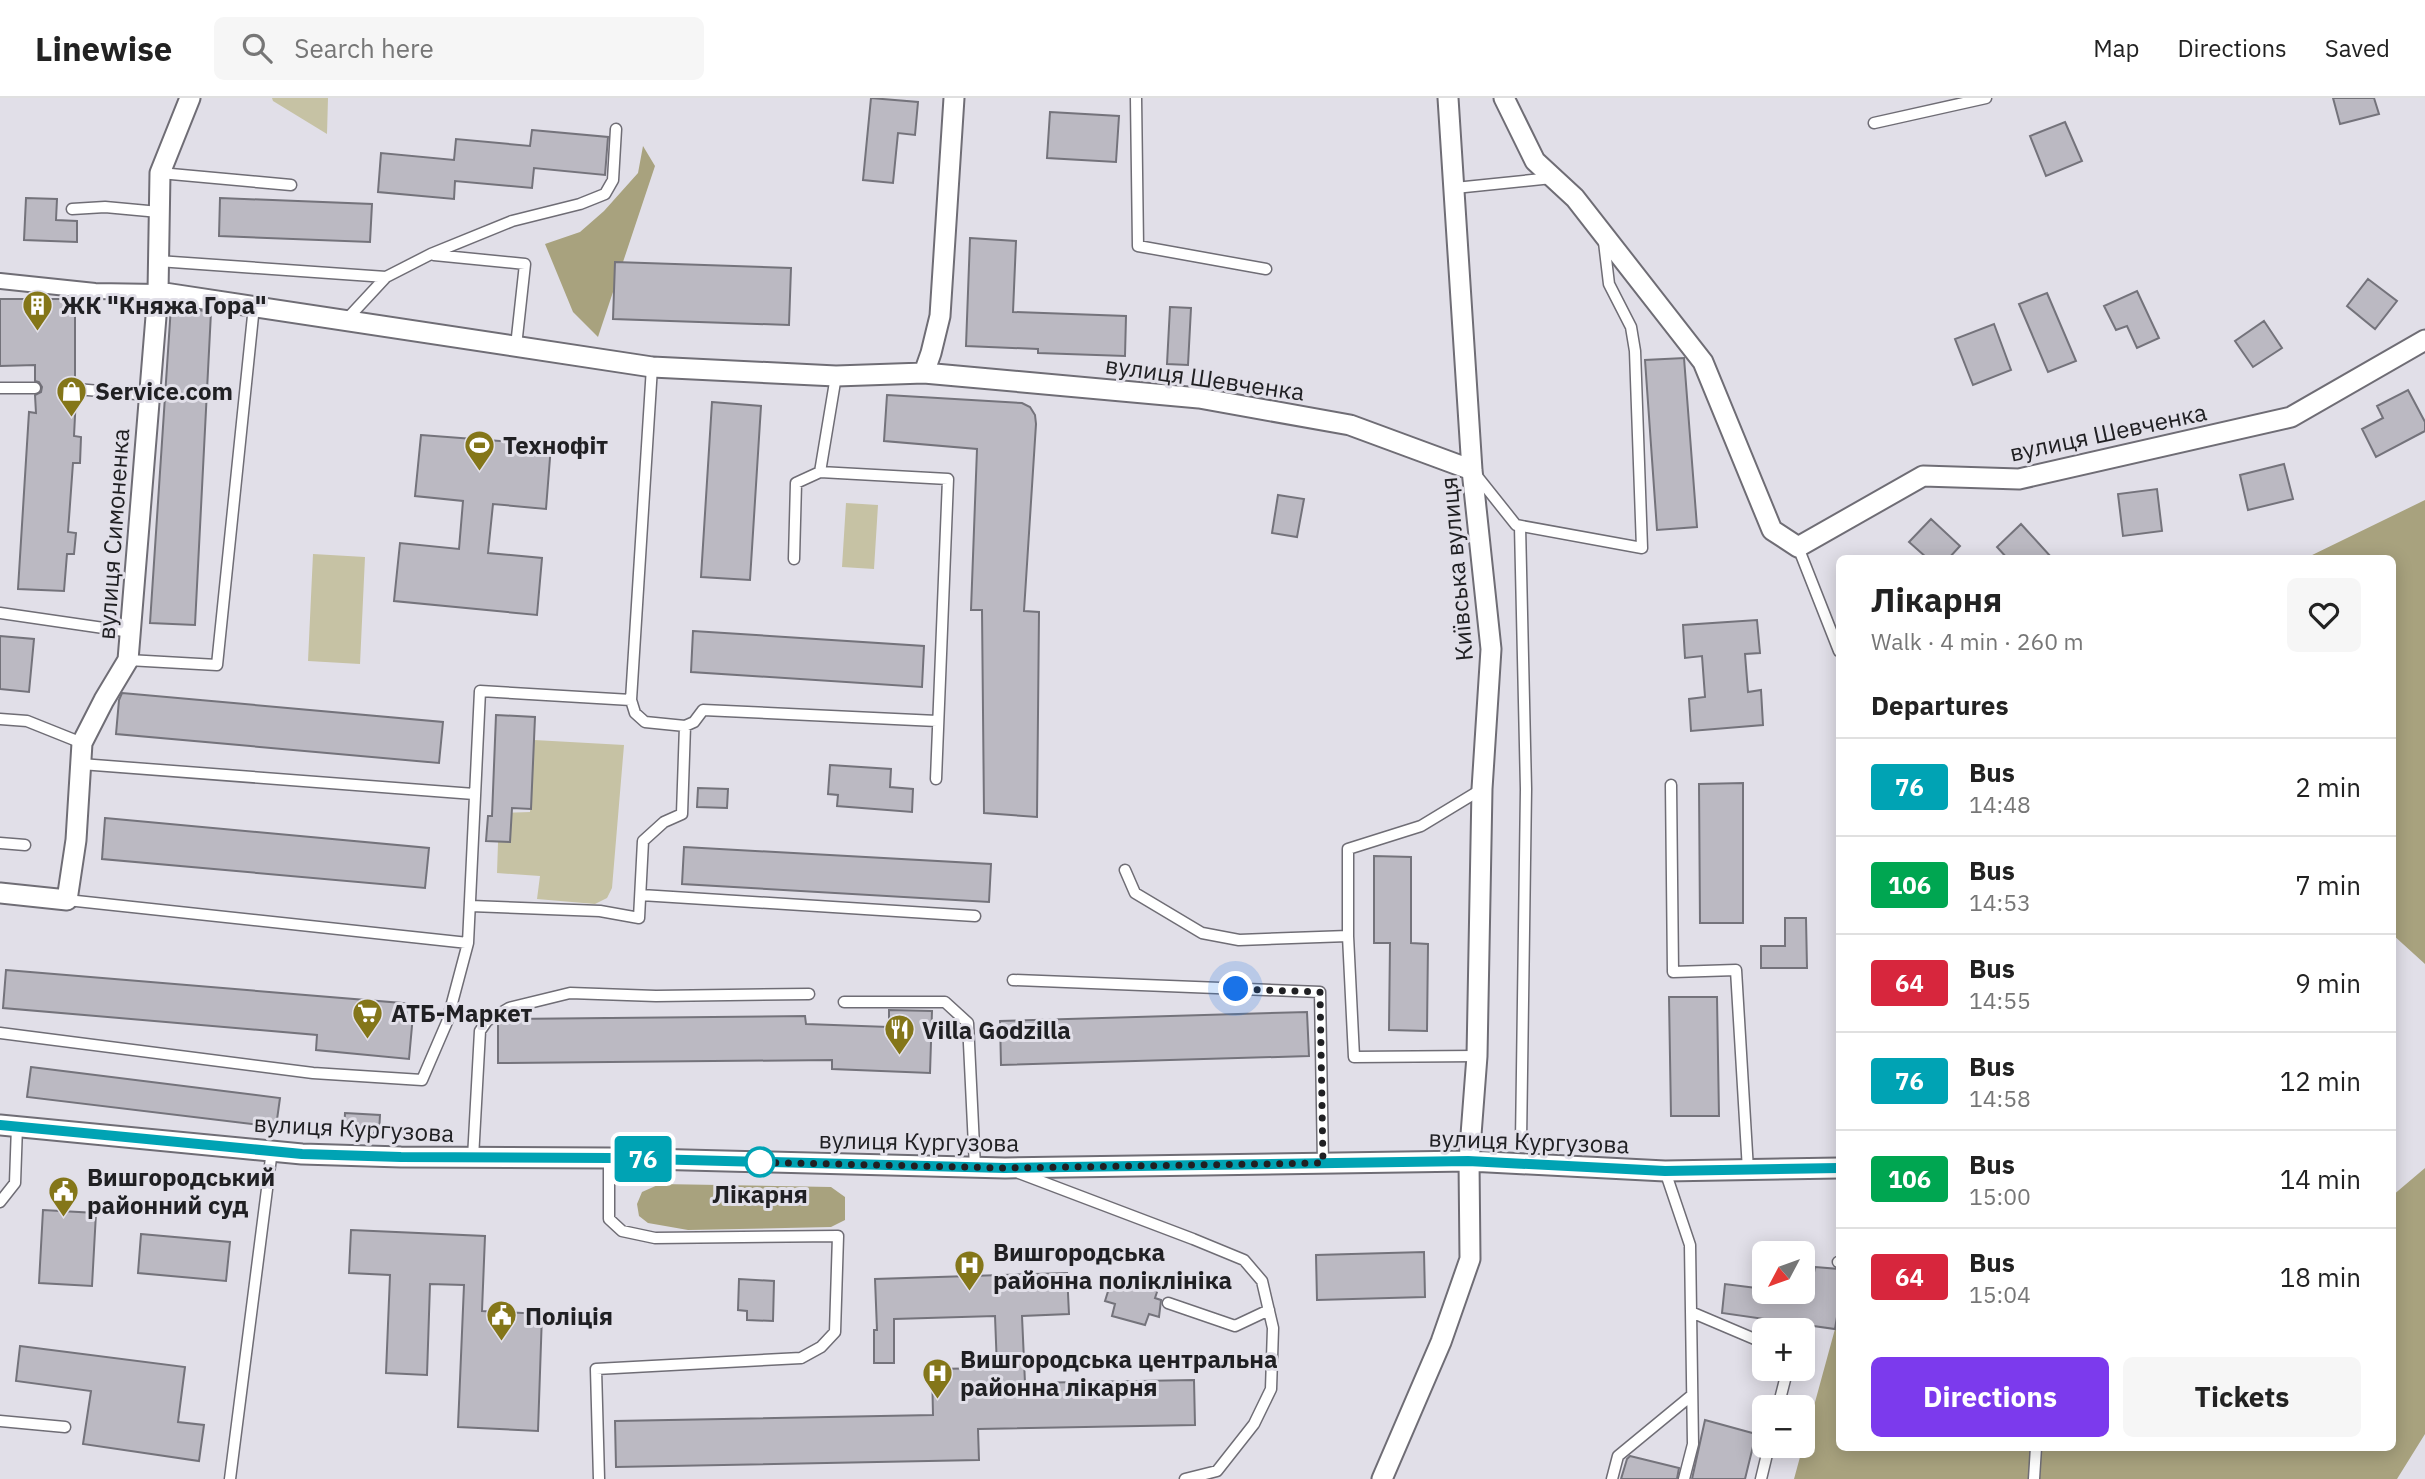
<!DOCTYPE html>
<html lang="en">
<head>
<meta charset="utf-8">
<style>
	body { margin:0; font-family:"IBM Plex Sans",sans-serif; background:#f6f6f6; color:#222; height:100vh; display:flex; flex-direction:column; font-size:26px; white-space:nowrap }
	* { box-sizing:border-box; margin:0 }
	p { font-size:23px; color:#767676 }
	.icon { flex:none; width:38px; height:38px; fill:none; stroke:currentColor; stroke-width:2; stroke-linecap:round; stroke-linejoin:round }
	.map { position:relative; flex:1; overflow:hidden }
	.details { position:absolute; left:1836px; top:457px; width:560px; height:896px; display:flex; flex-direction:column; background:#fff; border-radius:10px; box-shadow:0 4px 18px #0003 }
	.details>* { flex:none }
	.badge { padding:0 14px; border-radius:5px; font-size:24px; line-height:46px }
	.needle { width:46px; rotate:229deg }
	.buttons { position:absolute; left:1752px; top:1143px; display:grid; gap:14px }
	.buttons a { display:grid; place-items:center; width:63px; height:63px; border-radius:10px; background:#fff; box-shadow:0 4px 18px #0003; font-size:35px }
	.you { position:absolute; width:35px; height:35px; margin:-18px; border:5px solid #fff; border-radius:50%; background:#1a73e8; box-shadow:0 0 0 10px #1a73e833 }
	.map>.badge { position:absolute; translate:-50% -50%; box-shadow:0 0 0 4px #fff }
	h2 { padding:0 35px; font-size:26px; line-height:63px }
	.round { display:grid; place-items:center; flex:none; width:74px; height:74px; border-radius:10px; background:#f6f6f6 }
	.overview { display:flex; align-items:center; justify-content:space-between; height:119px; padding:0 35px }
	h1 { font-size:33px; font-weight:800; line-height:52px }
	.primary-button { display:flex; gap:14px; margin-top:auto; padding:14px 35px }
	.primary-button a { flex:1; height:80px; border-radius:10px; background:#7c3aed; color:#fff; font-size:28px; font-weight:800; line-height:80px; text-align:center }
	.primary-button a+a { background:#f6f6f6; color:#222 }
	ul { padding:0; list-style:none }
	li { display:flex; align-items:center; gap:21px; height:98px; padding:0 35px; border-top:2px solid #e0e0e0 }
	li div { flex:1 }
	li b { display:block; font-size:26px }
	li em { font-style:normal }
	li .badge { min-width:77px; font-weight:700; text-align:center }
	header { display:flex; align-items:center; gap:42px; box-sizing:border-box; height:98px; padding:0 35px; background:#fff; border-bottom:2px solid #e0e0e0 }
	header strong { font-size:33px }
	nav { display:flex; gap:38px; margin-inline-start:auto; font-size:24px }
	.search { width:490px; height:63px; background:#f6f6f6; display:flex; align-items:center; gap:18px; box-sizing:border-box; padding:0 24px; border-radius:10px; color:#767676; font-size:26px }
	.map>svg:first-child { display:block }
	.green { fill:#c6c2a4 }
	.forest { fill:#a8a27e }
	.building { fill:#bbb9c2; stroke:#74737b; stroke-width:2 }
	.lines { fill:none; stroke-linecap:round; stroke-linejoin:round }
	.service-casing { stroke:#6f6d75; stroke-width:13 }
	.pedestrian-casing { stroke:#6f6d75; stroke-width:18 }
	.minor-casing { stroke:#6f6d75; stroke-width:23 }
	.service { stroke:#fff; stroke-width:10 }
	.pedestrian { stroke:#fff; stroke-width:14 }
	.minor { stroke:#fff; stroke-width:19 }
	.line-casing { stroke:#fff; stroke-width:16 }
	.line { stroke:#00a3b4; stroke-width:10 }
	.walk { stroke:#202023; stroke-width:7; stroke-dasharray:0 12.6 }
	.stop-dot { fill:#fff; stroke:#00a3b4; stroke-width:3.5 }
	.labels { text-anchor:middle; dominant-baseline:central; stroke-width:6; stroke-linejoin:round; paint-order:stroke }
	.poi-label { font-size:24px; font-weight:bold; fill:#202023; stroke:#e1dfe8; text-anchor:start }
	.street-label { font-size:24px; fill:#202023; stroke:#e1dfe8 }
	.stop-label { font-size:24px; font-weight:bold; fill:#202023; stroke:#e1dfe8 }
</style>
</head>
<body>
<header>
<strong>Linewise</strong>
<div class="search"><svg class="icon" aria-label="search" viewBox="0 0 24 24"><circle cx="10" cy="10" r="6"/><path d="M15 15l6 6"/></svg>Search here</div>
<nav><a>Map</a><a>Directions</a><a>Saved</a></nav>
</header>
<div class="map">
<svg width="2425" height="1381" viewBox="0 0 2425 1381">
	<rect width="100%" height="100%" fill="#e1dfe8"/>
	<path class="green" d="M272,0H328L327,36L273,3Z
		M846,405L878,407L874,471L842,469Z
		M313,456L365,459L360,566L308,563Z
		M534,642L624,647L612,790L607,800L595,806L537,801L540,778L497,775L499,715L530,714Z"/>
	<path class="forest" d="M643,48L655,68L598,239L573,214L545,146L580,134L604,113L638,75Z
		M2425,402V866L2392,836V460H2306Z
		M2425,1070V1336L2397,1381H1794L1835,1231L1838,1207L1839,1349H2392V1098Z
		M660,1086L831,1089L845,1099V1122L831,1129L688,1132L648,1125L639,1118L637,1106L642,1094Z"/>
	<path class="building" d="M871,0L918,4L915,37L898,35L893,85L863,82Z
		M2333,0H2374L2379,16L2340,26Z
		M1050,14L1119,18L1116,64L1047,60Z
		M2065,24L2082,63L2046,78L2030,38Z
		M532,32L608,39L605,77L534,70L532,90L455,83L454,101L378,94L381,55L454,62L456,41L530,48Z
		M26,100L57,101L56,122L77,123V144L24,142Z
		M220,100L372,106L370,144L219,138Z
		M970,140L1016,143L1013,214L1126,218L1125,258L1038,255V251L966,248Z
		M615,164L791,170L789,227L613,221Z
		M2368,181L2397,203L2375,231L2347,208Z
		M2137,193L2159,240L2137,250L2127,228L2116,232L2104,208Z
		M2047,195L2076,263L2048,274L2019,206Z
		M0,201H75V284L70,286L69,291L71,297L76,298L74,338L81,339L80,365H73L68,434L76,435L74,456H67L64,493L18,491L29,314L36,315L35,297L41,294L42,289L39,284L35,283V267L0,268Z
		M171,208L211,214L195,527L150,525Z
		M1170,209L1191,210L1188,267L1167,266Z
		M2264,223L2282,250L2253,269L2235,243Z
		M1994,226L2011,272L1973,287L1955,241Z
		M1684,260L1697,429L1657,432L1645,262Z
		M2408,292L2425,324V333L2376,359L2362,331L2383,320L2377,308Z
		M887,297L1022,305L1030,309L1035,317L1036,326L1024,513L1039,514L1037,719L984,715L982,512H971L977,351L884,343Z
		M712,304L761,308L750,482L701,479Z
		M421,337L551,347L546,411L493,406L488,455L542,460L537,517L394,503L400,445L459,451L463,403L415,398Z
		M2284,366L2293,401L2248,412L2240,377Z
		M2157,391L2162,433L2123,438L2118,396Z
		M1278,397L1304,401L1297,439L1272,435Z
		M1931,421L1960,448L1949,460H1927L1909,444Z
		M2021,426L2052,460H2007L1997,449Z
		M1757,522L1760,555L1745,556L1748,594L1761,592L1763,627L1691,633L1689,601L1705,599L1702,558L1685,560L1683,527Z
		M693,533L924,548L922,589L691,574Z
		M0,538L34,541L29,594L0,591Z
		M122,595L443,624L439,665L116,636L119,602Z
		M496,617L535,619L531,711L512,710L510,744L486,743L488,718H492Z
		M830,667L891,671L890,689L913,691L912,714L837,708L838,697L828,696Z
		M1743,685V825H1700L1699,686Z
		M698,690L728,691L727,710L697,709Z
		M105,720L429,750L425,790L102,761Z
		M684,749L991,766L989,804L682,786Z
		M1374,758L1411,759V845L1428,846L1427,933L1389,932L1390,845H1374Z
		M1785,820H1806L1807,870H1761V848H1785Z
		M6,872L414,906L409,961L316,952L317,937L3,910Z
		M1669,899H1717L1719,1018H1671Z
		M889,912L932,913L930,975L832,971V962L498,965V925L505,921L805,918L806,926L889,929Z
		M1307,914L1309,958L1001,967L1000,923Z
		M31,969L280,1000L276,1029L27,999Z
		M345,1015L380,1017L379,1035L344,1034Z
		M43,1112L96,1115L92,1188L39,1185Z
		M351,1132L485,1138L482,1213L542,1216L538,1333L458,1329L464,1187L430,1186L427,1277L386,1275L390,1177L349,1175Z
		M141,1136L230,1144L226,1183L138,1175Z
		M1424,1154L1425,1199L1317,1202L1316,1157Z
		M1815,1169L1839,1171V1207L1835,1231L1722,1215L1725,1186L1764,1191V1194L1810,1197Z
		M1067,1175L1069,1216L1022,1218L1025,1285L1194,1282L1195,1327L978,1331L979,1362L616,1369L615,1323L933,1317L932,1271L997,1270L995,1218L894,1221V1265H874V1232H877L875,1181Z
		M1122,1178L1159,1188L1155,1200L1161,1202L1159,1219L1149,1216L1145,1227L1112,1218L1115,1206L1105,1203L1110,1187L1119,1189Z
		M739,1181L774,1183L773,1223L747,1222V1213L738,1212Z
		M20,1248L185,1269L178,1324L204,1327L199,1363L83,1346L91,1293L16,1283Z
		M1705,1322L1756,1336L1745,1381H1692Z
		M1630,1358L1679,1370L1677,1381H1621L1627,1361Z"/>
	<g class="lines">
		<defs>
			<path id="service" d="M1136,0L1138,148L1266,171
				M1874,25L1986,0
				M160,75L291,87
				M1455,90L1552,80
				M72,111L105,109L159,114
				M434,157L525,166L516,248
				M158,163L386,179
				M347,221L386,179L431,156L512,123L580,106L605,96L613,82L616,31
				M836,278L820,374L948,381L936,681
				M0,290H35
				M76,291L148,297
				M1477,378L1516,427L1642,450L1635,253L1631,229L1609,186L1604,144
				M1520,428L1526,691L1521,1044
				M1798,449L1839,553
				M794,461L796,385L820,374
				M0,515L131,534
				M128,562L217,567L254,208
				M631,602L635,615L645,624L685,628L694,624L703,612L937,623
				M0,621L27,623L82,645
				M81,666L474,696
				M1671,687L1673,874L1736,872L1748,1072
				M0,745L25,747
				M1125,772L1135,795L1202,835L1239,842L1348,838
				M641,797L975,818
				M67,802L468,845
				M471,808L600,813L639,820L643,743L664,724L682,716L685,628
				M1013,882L1320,894L1323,1065
				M844,904H945L968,925L975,1069
				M0,935L313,975L422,982L447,924L468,845L480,593L631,602L652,269
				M1477,958L1354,959L1348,838V751L1421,728L1482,691
				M473,1060L480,933L487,923L509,910L570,895L656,898L809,896
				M1665,1073L1690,1147L1693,1346L1684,1381
				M1019,1075L1193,1141L1244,1162L1262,1183L1273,1230L1271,1291L1254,1326L1217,1373L1185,1381
				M0,1104L15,1085L17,1028
				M1838,1164H1839
				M1168,1205L1235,1228L1269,1212
				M1691,1214L1764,1245
				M1778,1309L1788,1270
				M0,1323L65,1329
				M230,1381L272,1052
				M599,1381L596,1271L801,1260L821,1249L835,1234L838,1138L655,1140L622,1133L609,1121V1060
				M1612,1381L1618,1358L1692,1297
				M1761,1381L1769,1348
				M2034,1381L2036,1349"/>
			<path id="pedestrian" d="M0,183L95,193L158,194"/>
			<path id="minor" d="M1504,0L1535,63L1575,100L1703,264L1772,432L1798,449L1923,378L2019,381L2291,319L2425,242
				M158,194L652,269L836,278L924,275L931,255L940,218L954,0
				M924,275L1199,300L1350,327L1472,372
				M0,795L67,802L76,742L82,645L104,602L128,562L158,194L160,75L190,0
				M0,1027L302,1056L401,1059L609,1060L1005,1070L1469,1063L1665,1073L1839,1070
				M1382,1381L1441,1244L1470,1161L1469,1063L1477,958L1482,691L1491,551L1472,372L1448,0"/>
		</defs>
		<use href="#service" class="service-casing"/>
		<use href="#pedestrian" class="pedestrian-casing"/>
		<use href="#minor" class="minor-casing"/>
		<use href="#service" class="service"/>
		<use href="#pedestrian" class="pedestrian"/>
		<use href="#minor" class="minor"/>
	</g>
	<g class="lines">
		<defs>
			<path id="line" d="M0,1027L302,1056L401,1059L609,1060L1005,1070L1468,1063L1665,1073L1839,1070"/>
		</defs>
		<use href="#line" class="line-casing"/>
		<use href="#line" class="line"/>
		<path class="walk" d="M760,1064H749L1005,1070L1323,1065L1320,894L1236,891"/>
	</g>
	<defs>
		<symbol id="building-pin" viewBox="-11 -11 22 30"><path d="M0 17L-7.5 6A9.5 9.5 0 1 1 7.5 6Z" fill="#847619" stroke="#e1dfe8"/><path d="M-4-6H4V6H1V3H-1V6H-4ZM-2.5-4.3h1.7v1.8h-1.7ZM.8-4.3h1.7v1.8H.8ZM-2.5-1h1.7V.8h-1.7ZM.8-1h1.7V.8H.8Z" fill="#fff"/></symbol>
		<symbol id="shop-pin" viewBox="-11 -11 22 30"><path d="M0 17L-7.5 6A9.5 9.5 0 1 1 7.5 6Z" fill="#847619" stroke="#e1dfe8"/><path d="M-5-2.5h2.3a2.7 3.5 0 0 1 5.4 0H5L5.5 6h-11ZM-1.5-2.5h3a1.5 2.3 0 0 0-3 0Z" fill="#fff"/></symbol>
		<symbol id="stadium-pin" viewBox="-11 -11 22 30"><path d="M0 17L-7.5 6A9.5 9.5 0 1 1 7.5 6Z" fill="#847619" stroke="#e1dfe8"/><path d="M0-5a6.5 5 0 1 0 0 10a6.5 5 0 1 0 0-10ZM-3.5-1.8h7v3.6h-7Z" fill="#fff"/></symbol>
		<symbol id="supermarket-pin" viewBox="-11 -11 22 30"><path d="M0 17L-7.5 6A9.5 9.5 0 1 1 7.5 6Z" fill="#847619" stroke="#e1dfe8"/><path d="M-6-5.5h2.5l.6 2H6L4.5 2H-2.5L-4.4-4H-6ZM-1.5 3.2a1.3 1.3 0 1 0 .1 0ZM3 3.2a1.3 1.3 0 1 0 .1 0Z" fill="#fff"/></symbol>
		<symbol id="restaurant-pin" viewBox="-11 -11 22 30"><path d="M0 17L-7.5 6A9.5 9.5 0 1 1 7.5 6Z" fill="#847619" stroke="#e1dfe8"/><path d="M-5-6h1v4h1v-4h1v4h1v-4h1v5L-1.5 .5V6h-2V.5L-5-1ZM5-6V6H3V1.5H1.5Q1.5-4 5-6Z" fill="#fff"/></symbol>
		<symbol id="civic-pin" viewBox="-11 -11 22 30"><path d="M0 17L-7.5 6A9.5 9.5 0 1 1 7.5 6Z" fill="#847619" stroke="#e1dfe8"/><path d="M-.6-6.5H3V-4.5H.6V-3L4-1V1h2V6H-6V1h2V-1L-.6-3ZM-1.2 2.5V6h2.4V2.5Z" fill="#fff"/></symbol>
		<symbol id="hospital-pin" viewBox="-11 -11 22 30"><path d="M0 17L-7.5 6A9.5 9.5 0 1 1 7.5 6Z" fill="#847619" stroke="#e1dfe8"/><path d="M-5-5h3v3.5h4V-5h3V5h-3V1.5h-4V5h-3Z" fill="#fff"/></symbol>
	</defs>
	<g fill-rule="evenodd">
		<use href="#building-pin" x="20" y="190" width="35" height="47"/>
		<use href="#shop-pin" x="54" y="276" width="35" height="47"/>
		<use href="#stadium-pin" x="462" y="330" width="35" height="47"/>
		<use href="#supermarket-pin" x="350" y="898" width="35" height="47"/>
		<use href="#restaurant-pin" x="882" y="914" width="35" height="47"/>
		<use href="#civic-pin" x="46" y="1076" width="35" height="47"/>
		<use href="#hospital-pin" x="952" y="1150" width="35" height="47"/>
		<use href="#civic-pin" x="484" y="1200" width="35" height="47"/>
		<use href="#hospital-pin" x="920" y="1258" width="35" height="47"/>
	</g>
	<circle class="stop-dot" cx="760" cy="1064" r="14"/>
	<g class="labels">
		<g class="poi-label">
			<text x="61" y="207">ЖК "Княжа Гора"</text>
			<text x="95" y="293">Service.com</text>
			<text x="503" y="347">Технофіт</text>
			<text x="391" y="915">АТБ-Маркет</text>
			<text x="922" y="932">Villa Godzilla</text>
			<text x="87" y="1079">Вишгородський<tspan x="87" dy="28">районний суд</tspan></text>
			<text x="993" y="1154">Вишгородська<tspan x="993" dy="28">районна поліклініка</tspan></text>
			<text x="525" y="1218">Поліція</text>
			<text x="960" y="1261">Вишгородська центральна<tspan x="960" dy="28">районна лікарня</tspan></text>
		</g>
		<g class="street-label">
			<text transform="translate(1205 280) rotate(8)">вулиця Шевченка</text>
			<text transform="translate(2108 334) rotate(-12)">вулиця Шевченка</text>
			<text transform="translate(113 436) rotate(-86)">вулиця Симоненка</text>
			<text transform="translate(1456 471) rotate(-95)">Київська вулиця</text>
			<text transform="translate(354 1030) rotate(3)">вулиця Кургузова</text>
			<text transform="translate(919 1043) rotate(1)">вулиця Кургузова</text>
			<text transform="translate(1529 1043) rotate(2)">вулиця Кургузова</text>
		</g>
		<g class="stop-label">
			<text x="760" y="1096">Лікарня</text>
		</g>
	</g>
</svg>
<div class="buttons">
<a><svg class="needle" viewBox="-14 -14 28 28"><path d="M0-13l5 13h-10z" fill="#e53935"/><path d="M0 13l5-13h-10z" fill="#767676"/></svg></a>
<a>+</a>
<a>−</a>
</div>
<div class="you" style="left:1236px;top:891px"></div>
<b class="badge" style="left:643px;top:1061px;background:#00a3b4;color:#fff">76</b>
<section class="details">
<div class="overview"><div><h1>Лікарня</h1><p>Walk · 4 min · 260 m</p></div><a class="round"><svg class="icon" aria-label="heart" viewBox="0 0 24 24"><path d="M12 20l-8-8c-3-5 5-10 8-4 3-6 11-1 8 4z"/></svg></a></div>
<h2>Departures</h2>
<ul>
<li><span class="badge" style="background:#00a3b4;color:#fff">76</span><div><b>Bus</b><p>14:48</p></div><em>2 min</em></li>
<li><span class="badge" style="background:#00a651;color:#fff">106</span><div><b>Bus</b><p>14:53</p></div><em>7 min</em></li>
<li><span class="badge" style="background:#d7263d;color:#fff">64</span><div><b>Bus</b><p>14:55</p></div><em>9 min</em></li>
<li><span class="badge" style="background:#00a3b4;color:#fff">76</span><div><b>Bus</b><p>14:58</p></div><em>12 min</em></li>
<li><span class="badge" style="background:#00a651;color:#fff">106</span><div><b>Bus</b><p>15:00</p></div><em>14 min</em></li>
<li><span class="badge" style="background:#d7263d;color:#fff">64</span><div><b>Bus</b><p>15:04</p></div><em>18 min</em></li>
</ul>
<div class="primary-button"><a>Directions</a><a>Tickets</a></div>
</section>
</div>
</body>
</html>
